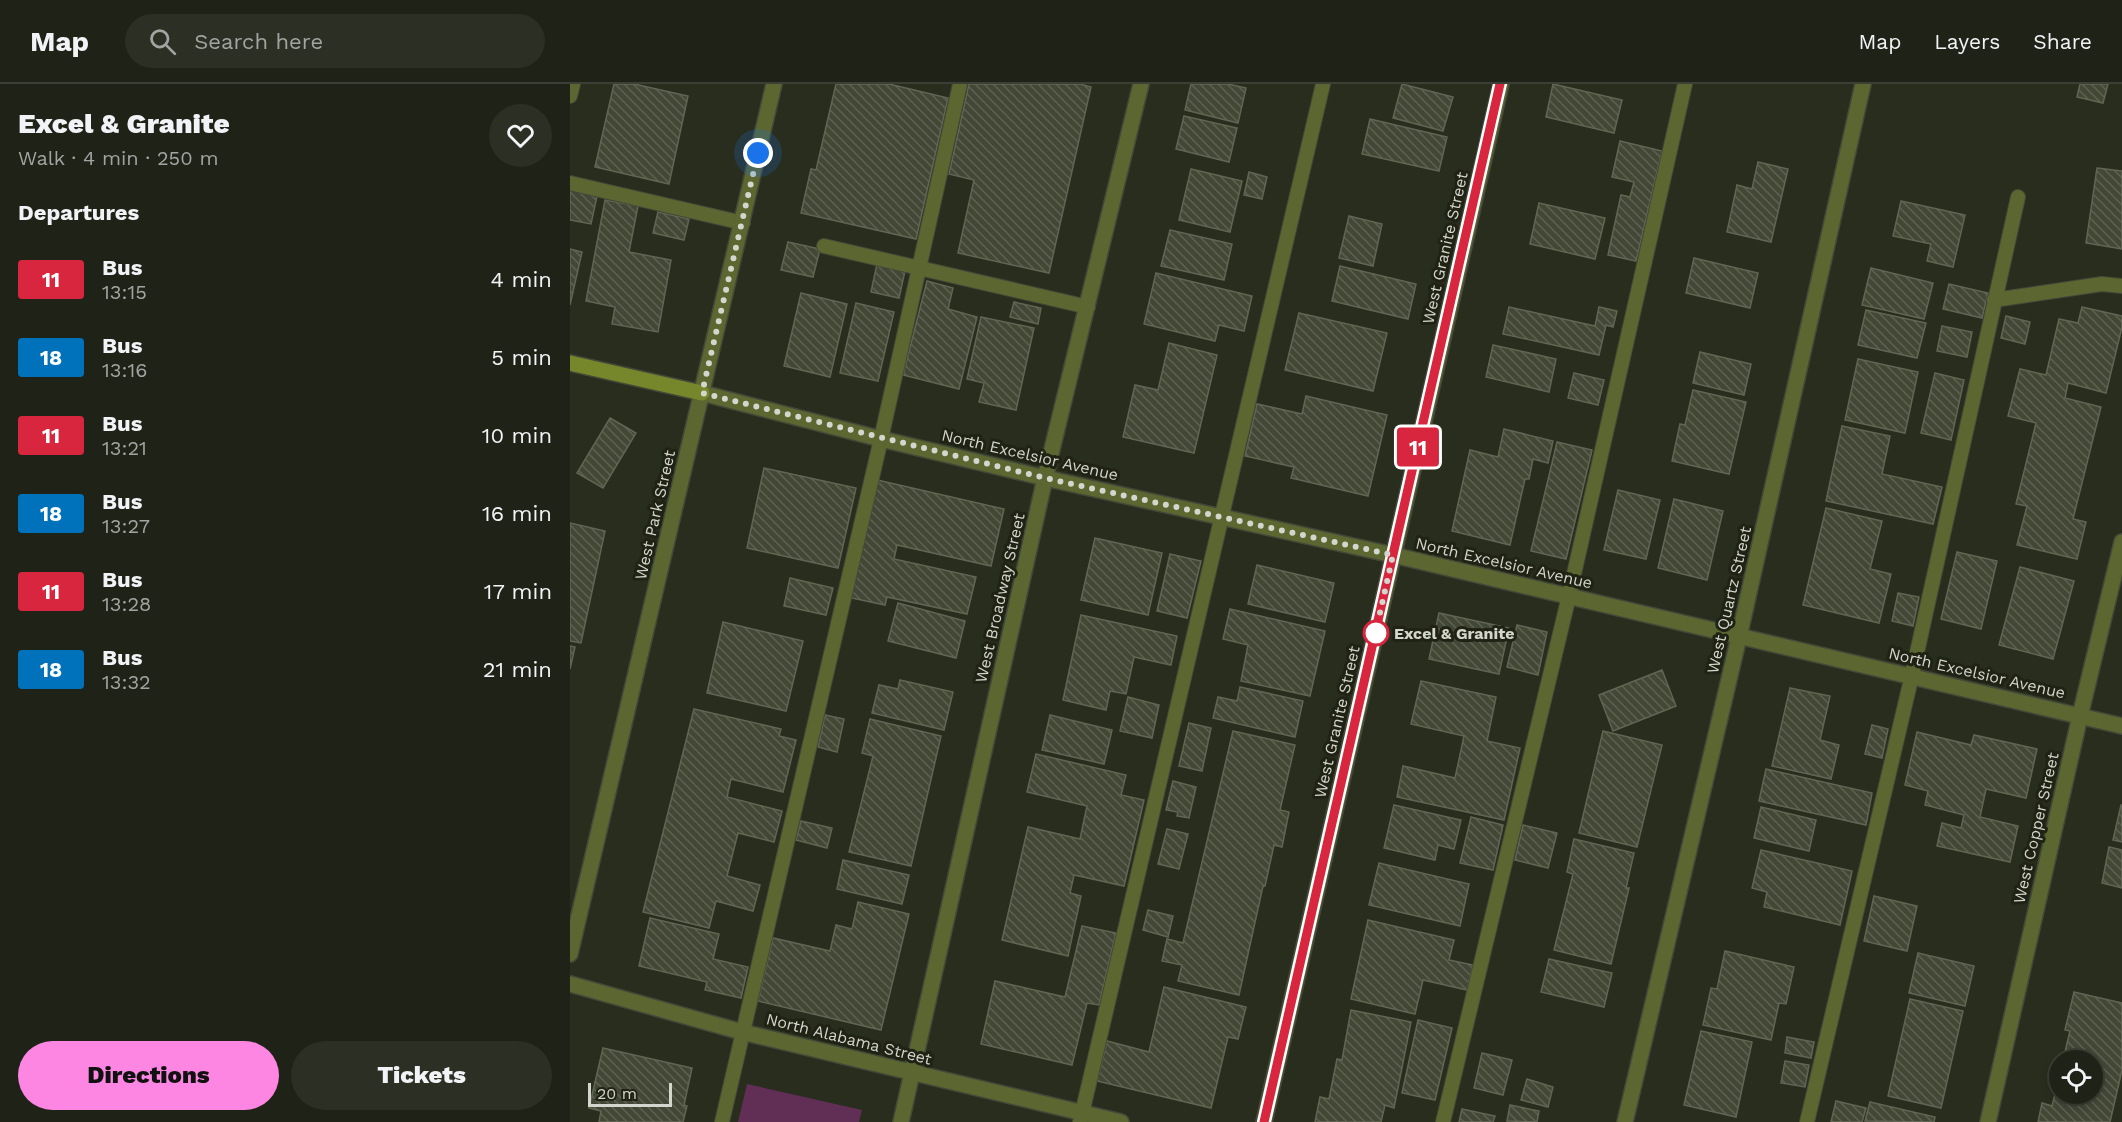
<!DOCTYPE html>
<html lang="en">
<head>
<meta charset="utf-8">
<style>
	body { margin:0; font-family:"Work Sans",sans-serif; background:#2c2f23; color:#f1f3f6; height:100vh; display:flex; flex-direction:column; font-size:22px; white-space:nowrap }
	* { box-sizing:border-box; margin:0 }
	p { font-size:20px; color:#a1a4a1 }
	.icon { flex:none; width:33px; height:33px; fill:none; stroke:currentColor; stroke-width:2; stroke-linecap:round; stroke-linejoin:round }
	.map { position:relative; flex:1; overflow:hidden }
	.sheet { display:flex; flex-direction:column; background:#1f2216; width:570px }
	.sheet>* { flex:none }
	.badge { padding:0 12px; border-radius:4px; font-size:21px; line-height:39px }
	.tools { position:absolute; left:1479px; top:966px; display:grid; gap:12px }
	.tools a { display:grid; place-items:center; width:54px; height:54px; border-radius:50%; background:#1f2216; box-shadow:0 3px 9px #0003,0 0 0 2px #3c3f35; font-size:30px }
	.scale { position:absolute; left:18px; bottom:15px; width:84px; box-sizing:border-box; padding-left:6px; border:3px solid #d3d6cc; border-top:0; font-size:16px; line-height:21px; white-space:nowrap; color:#d3d6cc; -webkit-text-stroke:4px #202314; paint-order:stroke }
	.you { position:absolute; width:30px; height:30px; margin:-15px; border:4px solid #fff; border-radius:50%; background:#1a73e8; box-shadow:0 0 0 9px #1a73e833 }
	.map>.badge { position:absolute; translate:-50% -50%; box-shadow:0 0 0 3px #fff }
	h2 { padding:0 18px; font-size:22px; line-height:54px }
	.round { display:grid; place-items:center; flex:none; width:63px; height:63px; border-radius:32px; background:#2c2f23 }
	.summary { display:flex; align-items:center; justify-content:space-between; height:102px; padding:0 18px }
	h1 { font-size:28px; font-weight:800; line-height:45px }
	.cta { display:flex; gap:12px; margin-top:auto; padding:12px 18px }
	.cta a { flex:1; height:69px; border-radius:36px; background:#fd86e2; color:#111; font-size:24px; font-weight:800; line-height:69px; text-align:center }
	.cta a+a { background:#2c2f23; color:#f1f3f6 }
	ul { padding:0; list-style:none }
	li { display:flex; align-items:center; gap:18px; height:78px; padding:0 18px }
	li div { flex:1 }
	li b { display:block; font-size:22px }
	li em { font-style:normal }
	li .badge { min-width:66px; font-weight:700; text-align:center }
	header { display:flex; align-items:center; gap:36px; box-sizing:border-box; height:84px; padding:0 30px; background:#1f2216; border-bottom:2px solid #3c3f35 }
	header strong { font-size:28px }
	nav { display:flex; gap:33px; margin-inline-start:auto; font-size:21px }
	.search { width:420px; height:54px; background:#2c2f23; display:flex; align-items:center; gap:15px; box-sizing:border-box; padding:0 21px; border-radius:33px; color:#a1a4a1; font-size:22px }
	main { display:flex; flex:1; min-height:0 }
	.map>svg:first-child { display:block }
	.pitch { fill:#612f56 }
	.building { fill:url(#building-back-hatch); stroke:#616654; stroke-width:1.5 }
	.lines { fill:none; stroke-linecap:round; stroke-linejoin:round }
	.service-casing { stroke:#444839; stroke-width:16 }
	.minor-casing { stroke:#444839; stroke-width:18 }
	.tertiary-casing { stroke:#444839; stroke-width:18 }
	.secondary-casing { stroke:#444839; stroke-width:18 }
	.service { stroke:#5b6631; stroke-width:14 }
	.minor { stroke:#5b6631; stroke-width:15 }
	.tertiary { stroke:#5b6631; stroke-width:15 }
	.secondary { stroke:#76872b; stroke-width:15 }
	.line-casing { stroke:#fff; stroke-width:14 }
	.line { stroke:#d7263d; stroke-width:9 }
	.walk { stroke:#d3d6cc; stroke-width:6; stroke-dasharray:0 10.8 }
	.stop-dot { fill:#fff; stroke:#d7263d; stroke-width:3 }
	.labels { text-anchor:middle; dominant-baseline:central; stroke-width:6; stroke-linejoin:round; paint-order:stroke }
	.street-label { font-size:16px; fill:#d3d6cc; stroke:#202314 }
	.stop-label { font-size:16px; font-weight:bold; fill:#d3d6cc; stroke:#202314; text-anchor:start }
</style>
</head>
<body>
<header>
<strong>Map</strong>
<div class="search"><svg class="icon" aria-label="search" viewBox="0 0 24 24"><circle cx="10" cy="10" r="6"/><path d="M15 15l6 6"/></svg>Search here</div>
<nav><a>Map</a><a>Layers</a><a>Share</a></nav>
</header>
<main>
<section class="sheet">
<div class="summary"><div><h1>Excel &amp; Granite</h1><p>Walk · 4 min · 250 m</p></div><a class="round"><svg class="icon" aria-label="heart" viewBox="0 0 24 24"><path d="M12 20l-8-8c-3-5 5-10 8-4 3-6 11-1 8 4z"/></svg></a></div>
<h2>Departures</h2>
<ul>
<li><span class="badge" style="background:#d7263d;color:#fff">11</span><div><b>Bus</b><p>13:15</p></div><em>4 min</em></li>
<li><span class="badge" style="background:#0072bc;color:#fff">18</span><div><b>Bus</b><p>13:16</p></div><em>5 min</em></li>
<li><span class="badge" style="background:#d7263d;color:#fff">11</span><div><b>Bus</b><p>13:21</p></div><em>10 min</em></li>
<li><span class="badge" style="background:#0072bc;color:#fff">18</span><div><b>Bus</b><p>13:27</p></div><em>16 min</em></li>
<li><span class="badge" style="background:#d7263d;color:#fff">11</span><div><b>Bus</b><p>13:28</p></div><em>17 min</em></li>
<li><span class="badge" style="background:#0072bc;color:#fff">18</span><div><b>Bus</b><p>13:32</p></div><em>21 min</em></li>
</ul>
<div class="cta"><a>Directions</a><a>Tickets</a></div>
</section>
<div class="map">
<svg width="1552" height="1038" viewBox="0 0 1552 1038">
	<defs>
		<pattern id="building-back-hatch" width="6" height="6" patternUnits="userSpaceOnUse" patternTransform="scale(1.5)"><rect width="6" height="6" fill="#424736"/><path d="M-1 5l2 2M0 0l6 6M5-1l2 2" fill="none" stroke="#5c6152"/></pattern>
	</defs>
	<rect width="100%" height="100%" fill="#292d1d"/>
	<path class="pitch" d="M177,1000L292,1026L289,1038H168Z"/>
	<path class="building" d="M44,0H64L118,12L99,100L25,83Z
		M266,0H319L378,14L346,155L231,129L241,85L246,86Z
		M399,0H510L521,3L479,189L388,169L404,96L379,90Z
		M621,0H658L676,4L668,39L615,26Z
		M832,0L883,13L873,47L823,34Z
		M983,0L1052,16L1044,49L976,33Z
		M1510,0H1538L1533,19L1507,13Z
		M614,32L667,44L659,78L606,65Z
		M800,35L877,53L869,87L792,70Z
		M1050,57L1092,67L1066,177L1038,171L1051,111L1060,113L1064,98L1042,93Z
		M1188,78L1218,85L1201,158L1157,148L1167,101L1182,105Z
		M1527,84L1552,87V165L1516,159Z
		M621,85L672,97L660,148L609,136Z
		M679,88L697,93L692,115L674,111Z
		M0,106L27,112L21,140L0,136Z
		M35,116L68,122L59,168L101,176L88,248L42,240L45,223L16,217Z
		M1331,117L1395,131L1383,183L1357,177L1361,160L1323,152Z
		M969,119L1035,134L1025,175L960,160Z
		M88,128L119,135L114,156L83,149Z
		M779,132L812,140L803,182L769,174Z
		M600,146L662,160L654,196L591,182Z
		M218,158L250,165L243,193L211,186Z
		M0,165L12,168L0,221Z
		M1124,174L1188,189L1180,224L1116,209Z
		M307,180L335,187L329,214L301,208Z
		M770,182L846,200L838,235L762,217Z
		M1301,184L1363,199L1354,235L1292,221Z
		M586,189L682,212L674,247L649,241L645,257L574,240Z
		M357,197L383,204L378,225L407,233L389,305L333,291Z
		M1379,200L1418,209L1412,234L1373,225Z
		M231,209L277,220L260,293L214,282Z
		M444,218L471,224L468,240L440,233Z
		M286,219L324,228L308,297L270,289Z
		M939,223L1025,242L1029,223L1047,227L1043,243L1036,241L1029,271L933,250Z
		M1512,223L1552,232V243L1536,309L1498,299L1495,314L1531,323L1503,435L1516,438L1507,475L1447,461L1457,422L1446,420L1466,339L1438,332L1450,285L1476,291L1489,235L1508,239Z
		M1296,226L1356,239L1347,274L1288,261Z
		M729,229L817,249L803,307L715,286Z
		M1436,232L1460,238L1455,260L1431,254Z
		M411,233L464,244L446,326L409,318L414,299L397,295Z
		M1372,242L1402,248L1397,273L1367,267Z
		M599,259L647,271L624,369L553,353L565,301L588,306Z
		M923,261L986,275L979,308L916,293Z
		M1130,268L1181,280L1174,311L1123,299Z
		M1288,275L1348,288L1335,349L1275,336Z
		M1004,289L1034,296L1028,321L998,314Z
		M1365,289L1394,296L1381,356L1351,349Z
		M1123,306L1176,318L1159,390L1102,377L1110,340L1115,341Z
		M736,312L817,331L798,412L721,394L724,383L675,372L687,320L732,330Z
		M40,334L66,349L33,404L7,389Z
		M1272,342L1320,352L1312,390L1372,403L1363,440L1256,417Z
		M934,345L983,357L978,379L963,375L959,395H955L940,461L882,447L900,366L928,373Z
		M987,358L1022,366L996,475L961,467Z
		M194,384L286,404L268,484L177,464Z
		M303,395L434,425L421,482L327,461L324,475L406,493L397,530L317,513L315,521L277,513Z
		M1048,406L1090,416L1076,475L1034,466Z
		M1104,415L1153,427L1137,496L1088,484Z
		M1256,424L1312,437L1300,485L1321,490L1309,539L1233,521Z
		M0,439L35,447L11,559L0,557Z
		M525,454L592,469L578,531L511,516Z
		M1387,468L1427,477L1411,545L1371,535Z
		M600,470L631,477L617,534L587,527Z
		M687,481L764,499L755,538L678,520Z
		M1450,483L1504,497L1483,575L1429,561Z
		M220,494L263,504L256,531L214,522Z
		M1328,509L1349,513L1343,542L1322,537Z
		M328,519L395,537L386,574L318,557Z
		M660,525L755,547L740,612L671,597L678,561L653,555Z
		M869,529L939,544L929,590L859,575Z
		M511,531L607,552L601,581L564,573L556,610L540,607L536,626L493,616Z
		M153,538L233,557L216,627L137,609Z
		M947,541L977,548L968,591L937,583Z
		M0,562L5,563L0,585Z
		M1092,586L1106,622L1043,647L1029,611Z
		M330,596L383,608L374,646L302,629L309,601L328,605Z
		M851,597L926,613L917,657L950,664L934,736L827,713L833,682L885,694L894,652L841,640Z
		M670,603L733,617L725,653L643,634L648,613L667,617Z
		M1220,604L1260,612L1250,656L1269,661L1261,695L1202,682Z
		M558,613L589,621L582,654L550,647Z
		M124,625L211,645L209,652L226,656L213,708L161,695L157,713L212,727L204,758L168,749L157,792L190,801L183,827L146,817L139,844L73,828Z
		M255,631L274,635L267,668L248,663Z
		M480,631L542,646L534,680L472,666Z
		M300,635L371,652L341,782L279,768L303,672L292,669Z
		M619,639L641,644L632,687L609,682Z
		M1302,641L1318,645L1312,674L1295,670Z
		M663,647L725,661L710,726L719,728L712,763L704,761L695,802H693L669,911L608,897L612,881L592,877L597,855L613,859Z
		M1033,647L1092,661L1067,763L1009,749Z
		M1347,648L1401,661L1404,651L1467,665L1456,714L1416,705L1410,733L1448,742L1440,778L1367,762L1372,739L1391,744L1394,731L1355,721L1358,707L1335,701Z
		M466,670L556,691L551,711L574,716L554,802L504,791L500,809L511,812L498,872L432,856L458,743L510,755L517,722L457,708Z
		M1196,685L1302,709L1296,741L1189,717Z
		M603,697L626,703L619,734L607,732L608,728L596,726Z
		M824,721L891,736L884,765L868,761L865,776L814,764Z
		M1551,721H1552V758L1543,756Z
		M1191,723L1246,736L1239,767L1184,754Z
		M901,733L933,741L923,786L890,779Z
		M231,737L262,744L257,764L226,756Z
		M953,741L987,749L978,784L945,776Z
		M597,745L618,750L609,785L588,780Z
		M1004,755L1064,769L1056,804H1059L1041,880L984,866L1003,790L997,788Z
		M1539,763L1552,766V804L1532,799Z
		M1191,766L1282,787L1270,841L1194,823L1197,808L1182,804Z
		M273,776L339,791L332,820L267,805Z
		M809,779L899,800L890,842L799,821Z
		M1304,812L1347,822L1337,867L1294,857Z
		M288,818L339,830L311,946L188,917L203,854L260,867L266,841L282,845Z
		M578,826L603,832L598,853L573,846Z
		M80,834L149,850L143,875L178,883L171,914L135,906L137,898L69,882Z
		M798,836L884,856L879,876L903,881L897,906L853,896L845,930L781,915Z
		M512,842L546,849L529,921L517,919L502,981L411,960L425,897L495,913Z
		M1155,867L1224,883L1216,920L1209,919L1201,956L1133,941L1141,904L1147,905Z
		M1348,869L1404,882L1395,922L1339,909Z
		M979,875L1042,889L1034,923L971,908Z
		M594,903L676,923L668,955L658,953L641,1024L527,997L537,957L579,968Z
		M1504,908L1552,919V986L1540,1038H1468L1472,1019L1482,1022L1490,990V1010H1522V976H1493L1500,947L1495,946Z
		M1340,915L1393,927L1371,1024L1318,1012Z
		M781,926L841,938L824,1024L815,1021L811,1038H745L750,1013L759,1015L767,975L772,976Z
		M848,936L882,944L865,1016L832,1009Z
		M1131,947L1182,958L1166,1033L1114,1021Z
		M1217,953L1244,958L1241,974L1215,969Z
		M33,964L122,984L114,1021L117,1022L113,1038H29L31,1027L19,1024Z
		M912,969L942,976L933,1011L904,1004Z
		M1215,977L1239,981L1235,1003L1211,999Z
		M957,995L983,1003L978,1023L951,1016Z
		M1266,1017L1296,1024L1292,1038H1261Z
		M1300,1018L1365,1033L1364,1038L1295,1037Z
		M940,1021L969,1027L967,1038L937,1037Z
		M892,1025L925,1032L923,1038H889Z"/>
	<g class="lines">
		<defs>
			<path id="service" d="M0,12L3,0
				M0,99L173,139
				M254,162L518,223
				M1424,216L1532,200L1552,202
				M152,1038L311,355L390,0
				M510,1038L753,0
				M873,1038L999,512L1115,0
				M1237,1038L1342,591L1448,113"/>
			<path id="minor" d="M0,900L172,948L551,1038
				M331,1038L475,394L571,0
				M1055,1038L1169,553L1293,0
				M1418,1038L1510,632L1552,458"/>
			<path id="tertiary" d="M132,309L311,355L475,394L823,471L1552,642
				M0,870L204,0
				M694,1038L931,0"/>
			<path id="secondary" d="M0,279L132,309"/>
		</defs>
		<use href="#service" class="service-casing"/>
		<use href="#minor" class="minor-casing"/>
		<use href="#tertiary" class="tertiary-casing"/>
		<use href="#secondary" class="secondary-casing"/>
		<use href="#service" class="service"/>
		<use href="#minor" class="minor"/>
		<use href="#tertiary" class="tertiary"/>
		<use href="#secondary" class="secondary"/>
	</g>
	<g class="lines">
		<defs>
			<path id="line" d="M694,1038L930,0"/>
		</defs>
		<use href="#line" class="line-casing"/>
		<use href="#line" class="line"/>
		<path class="walk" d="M188,69L132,309L475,394L823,471L805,551L806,549"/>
	</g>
	<circle class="stop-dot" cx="806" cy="549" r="12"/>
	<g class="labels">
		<g class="street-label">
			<text transform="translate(875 164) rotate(-77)">West Granite Street</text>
			<text transform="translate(460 371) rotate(13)">North Excelsior Avenue</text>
			<text transform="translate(85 431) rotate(-77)">West Park Street</text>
			<text transform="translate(934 479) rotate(13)">North Excelsior Avenue</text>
			<text transform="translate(430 514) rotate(-77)">West Broadway Street</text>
			<text transform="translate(1159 516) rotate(-77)">West Quartz Street</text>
			<text transform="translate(1407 589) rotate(13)">North Excelsior Avenue</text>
			<text transform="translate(767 638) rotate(-77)">West Granite Street</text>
			<text transform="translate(1466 744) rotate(-77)">West Copper Street</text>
			<text transform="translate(279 955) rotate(14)">North Alabama Street</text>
		</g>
		<g class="stop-label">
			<text x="824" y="549">Excel &amp; Granite</text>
		</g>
	</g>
</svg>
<div class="tools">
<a><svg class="icon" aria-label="locate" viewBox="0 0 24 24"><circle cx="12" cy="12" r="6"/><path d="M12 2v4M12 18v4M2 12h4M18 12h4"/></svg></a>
</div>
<div class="scale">20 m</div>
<div class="you" style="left:188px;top:69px"></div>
<b class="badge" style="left:848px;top:363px;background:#d7263d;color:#fff">11</b>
</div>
</main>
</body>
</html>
